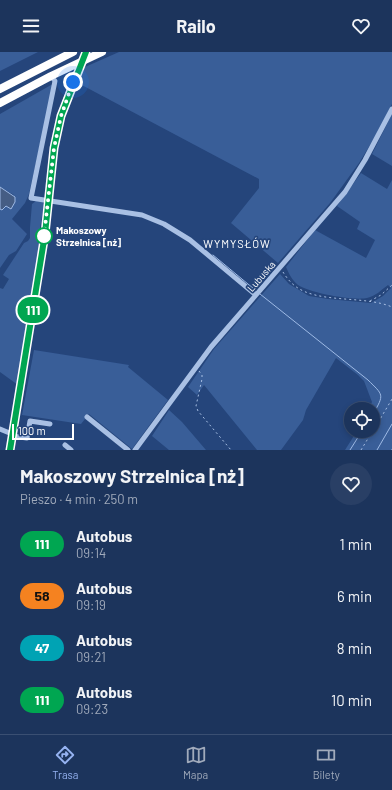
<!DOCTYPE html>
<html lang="pl">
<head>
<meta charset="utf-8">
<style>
	body { margin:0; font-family:Barlow,sans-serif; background:#293f65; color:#f1f3f6; height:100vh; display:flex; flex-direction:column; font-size:15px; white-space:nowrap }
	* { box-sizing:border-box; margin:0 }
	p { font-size:13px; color:#a0aabb }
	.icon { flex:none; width:22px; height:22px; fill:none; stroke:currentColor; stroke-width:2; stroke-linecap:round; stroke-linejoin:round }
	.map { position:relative; height:398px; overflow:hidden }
	.details { display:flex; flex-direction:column; background:#1c345c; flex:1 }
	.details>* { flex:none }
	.badge { padding:0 8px; border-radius:13px; font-size:14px; line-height:26px }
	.buttons { position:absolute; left:344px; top:350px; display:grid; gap:8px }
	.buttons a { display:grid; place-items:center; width:36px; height:36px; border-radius:50%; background:#1c345c; box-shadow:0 2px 6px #0003,0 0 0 1px #3a4f72; font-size:20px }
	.scale { position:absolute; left:12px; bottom:10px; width:62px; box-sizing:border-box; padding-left:4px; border:2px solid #fff; border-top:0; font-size:11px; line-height:14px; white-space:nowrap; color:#fff; -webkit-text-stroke:3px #25457b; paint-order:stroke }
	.you { position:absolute; width:20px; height:20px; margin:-10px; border:3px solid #fff; border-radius:50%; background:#1a73e8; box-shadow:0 0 0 6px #1a73e833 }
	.map>.badge { position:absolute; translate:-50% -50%; box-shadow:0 0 0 2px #fff }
	.round { display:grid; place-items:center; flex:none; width:42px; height:42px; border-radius:21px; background:#293f65 }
	.headline { display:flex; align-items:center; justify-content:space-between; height:68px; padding:0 20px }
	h1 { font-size:19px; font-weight:700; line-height:30px }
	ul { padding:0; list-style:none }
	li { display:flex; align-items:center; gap:12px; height:52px; padding:0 20px }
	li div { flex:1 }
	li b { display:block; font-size:15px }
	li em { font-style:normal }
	li .badge { min-width:44px; font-weight:700; text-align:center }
	header { display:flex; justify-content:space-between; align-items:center; height:52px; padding:0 20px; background:#1c345c; font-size:18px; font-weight:700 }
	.menu { display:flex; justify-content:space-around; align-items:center; height:56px; border-top:1px solid #3a4f72; background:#1c345c; font-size:11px; color:#a0aabb }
	.menu a { display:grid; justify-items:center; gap:2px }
	.menu .selected { color:#95b2f1 }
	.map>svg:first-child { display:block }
	.green { fill:#395e98 }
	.water { fill:#455d84; stroke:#9ebae5 }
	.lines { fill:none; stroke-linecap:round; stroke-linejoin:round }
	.stream { stroke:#9ebae5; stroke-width:1 }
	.path { stroke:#a9c0e4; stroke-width:1; stroke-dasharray:2 3; stroke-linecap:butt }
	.minor { stroke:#a9c0e4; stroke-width:5 }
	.major { stroke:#e9effc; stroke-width:7 }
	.highway { stroke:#fff; stroke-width:8 }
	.major-bridge { stroke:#e9effc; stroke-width:7 }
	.line-casing { stroke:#fff; stroke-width:9 }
	.line { stroke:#00a651; stroke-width:6 }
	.walk { stroke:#fff; stroke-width:4; stroke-dasharray:0 7.2 }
	.stop-dot { fill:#fff; stroke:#00a651; stroke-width:2 }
	.labels { text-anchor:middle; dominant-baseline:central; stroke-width:3.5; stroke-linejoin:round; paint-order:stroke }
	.stop-label { font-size:10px; font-weight:bold; fill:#fff; stroke:#25457b; text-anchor:start }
	.street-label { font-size:10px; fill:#fff; stroke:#25457b }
	.neighbourhood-label { font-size:11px; letter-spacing:1px; fill:#fff; stroke:#25457b }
</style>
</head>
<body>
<header><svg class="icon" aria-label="menu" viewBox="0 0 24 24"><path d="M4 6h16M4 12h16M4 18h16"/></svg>Railo<svg class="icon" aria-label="heart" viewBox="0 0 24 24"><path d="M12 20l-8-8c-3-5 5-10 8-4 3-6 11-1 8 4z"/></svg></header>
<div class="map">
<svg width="392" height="398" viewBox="0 0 392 398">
	<rect width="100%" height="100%" fill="#25457b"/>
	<path class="green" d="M0,0H38L0,19Z
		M119,0H392V52L375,85L359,111L330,151L278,211L231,171L259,136V127L78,31L85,15Z
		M51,33H53L29,142L25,151L12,167L27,182L16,199L9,203L0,216V157L2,158L14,143L0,135V62Z
		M392,62V114L372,102Z
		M361,121L387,137L392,128V398H345L357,379H373V357H369L372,350L364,329L358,323L336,306L306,358L303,368L281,398H257L204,333L197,343L188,335L214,297L280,222L289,232L309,244L328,247L371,251L383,244L391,236L388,233C381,238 376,244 367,246C354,249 310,241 298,233C292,228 289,222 286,215L315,178L366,206L375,188L357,177L360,170L337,154Z
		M36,149L43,150L44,153L38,187H40V199L18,333L0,320V236L3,237L9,227L3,223L24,191L28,189L30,186V175L32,152Z
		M34,298L129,313L128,315L168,348L132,397L89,362L81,372L22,363Z
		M169,358L182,370L206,398H169L152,384Z"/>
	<path class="water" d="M0,135L15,145V150L11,157L6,154L2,158L0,157Z"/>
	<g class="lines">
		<path class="stream" d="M213,203L254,237
			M260,242L368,328C383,343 385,342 373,362
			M350,398L362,379
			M377,398L392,372"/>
		<path class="path" d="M283,220C286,225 290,230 295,234C318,252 364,243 392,255
			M370,249L381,243L392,233
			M199,319L202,323V327L196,354L198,359L231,398
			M373,379L392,347
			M361,398L372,380
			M392,398V397"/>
		<path class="minor" d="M51,24L55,29L31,146L142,163L164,172L190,188L256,243
			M87,365L128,398
			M0,377L12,382
			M12,384L27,386L30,369L50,372
			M65,393L71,398
			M135,398L211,295L345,140L365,108L392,57"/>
		<path class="major" d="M10,398L45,182L54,96L61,64L73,30"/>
		<path class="highway" d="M0,37L73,0
			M0,51L51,24L102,0"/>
		<path class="major-bridge" d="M73,30L86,0"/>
	</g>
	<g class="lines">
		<defs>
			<path id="line" d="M10,398L45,182L54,96L61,64L86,0"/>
		</defs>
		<use href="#line" class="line-casing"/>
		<use href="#line" class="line"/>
		<path class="walk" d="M44,184L54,96L61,64L73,30"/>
	</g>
	<circle class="stop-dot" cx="44" cy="184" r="8"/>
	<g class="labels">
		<g class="stop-label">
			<text x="56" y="178">Makoszowy<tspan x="56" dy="12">Strzelnica [nż]</tspan></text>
		</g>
		<g class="street-label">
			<text transform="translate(261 224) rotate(-49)">Lubuska</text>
		</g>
		<g class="neighbourhood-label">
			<text x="237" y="191">WYMYSŁÓW</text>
		</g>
	</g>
</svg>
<div class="buttons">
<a><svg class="icon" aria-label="locate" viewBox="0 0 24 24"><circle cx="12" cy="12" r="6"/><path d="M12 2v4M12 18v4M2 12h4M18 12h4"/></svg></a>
</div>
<div class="scale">100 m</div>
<div class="you" style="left:73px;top:30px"></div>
<b class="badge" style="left:33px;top:258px;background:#00a651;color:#fff">111</b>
</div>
<section class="details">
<div class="headline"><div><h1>Makoszowy Strzelnica [nż]</h1><p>Pieszo · 4 min · 250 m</p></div><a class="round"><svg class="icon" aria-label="heart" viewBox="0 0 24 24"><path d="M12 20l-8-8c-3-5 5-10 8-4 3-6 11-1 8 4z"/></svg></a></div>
<ul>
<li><span class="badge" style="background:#00a651;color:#fff">111</span><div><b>Autobus</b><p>09:14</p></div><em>1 min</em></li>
<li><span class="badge" style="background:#f58220;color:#111">58</span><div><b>Autobus</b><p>09:19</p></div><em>6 min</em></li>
<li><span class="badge" style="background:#00a3b4;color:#fff">47</span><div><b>Autobus</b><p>09:21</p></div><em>8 min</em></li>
<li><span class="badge" style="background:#00a651;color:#fff">111</span><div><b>Autobus</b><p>09:23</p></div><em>10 min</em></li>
</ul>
</section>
<nav class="menu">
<a class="selected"><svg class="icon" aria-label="directions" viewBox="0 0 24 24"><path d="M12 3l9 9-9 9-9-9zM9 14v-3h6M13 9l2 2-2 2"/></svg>Trasa</a>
<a><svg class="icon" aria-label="map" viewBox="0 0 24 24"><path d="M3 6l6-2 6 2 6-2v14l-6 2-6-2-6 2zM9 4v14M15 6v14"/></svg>Mapa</a>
<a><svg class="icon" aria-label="tickets" viewBox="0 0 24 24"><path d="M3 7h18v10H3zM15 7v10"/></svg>Bilety</a>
</nav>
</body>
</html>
